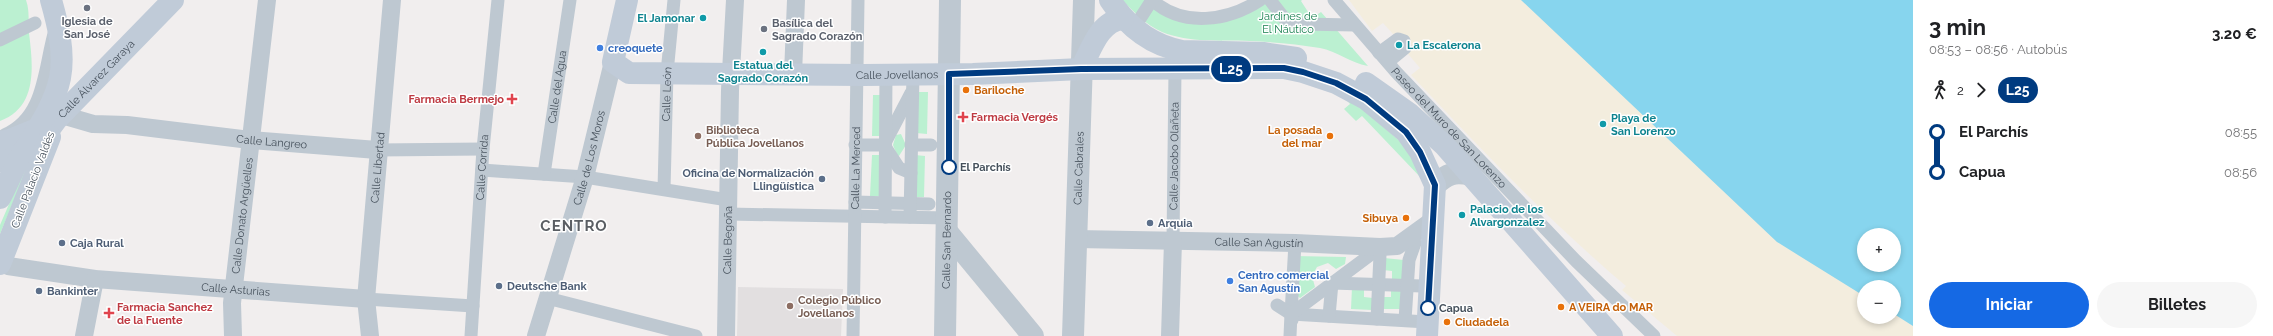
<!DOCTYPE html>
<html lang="es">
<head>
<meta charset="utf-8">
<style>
	body { margin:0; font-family:Raleway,sans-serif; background:#f6f6f6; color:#202124; height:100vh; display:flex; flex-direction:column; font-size:15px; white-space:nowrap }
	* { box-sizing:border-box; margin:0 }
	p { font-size:13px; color:#757577 }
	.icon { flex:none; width:22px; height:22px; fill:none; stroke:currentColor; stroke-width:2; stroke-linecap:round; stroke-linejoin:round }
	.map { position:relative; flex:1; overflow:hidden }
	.panel { display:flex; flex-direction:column; background:#fff; width:360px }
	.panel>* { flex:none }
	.badge { padding:0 8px; border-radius:13px; font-size:14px; line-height:26px }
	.fabs { position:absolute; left:1857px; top:228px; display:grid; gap:8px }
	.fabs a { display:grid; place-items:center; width:44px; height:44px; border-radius:50%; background:#fff; box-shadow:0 2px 6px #0003; font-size:20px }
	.map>.badge { position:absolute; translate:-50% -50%; box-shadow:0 0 0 2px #fff }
	.legs { display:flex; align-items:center; gap:6px; height:44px; padding:0 16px; font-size:13px }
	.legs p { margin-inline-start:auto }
	.overview { display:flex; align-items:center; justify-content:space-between; height:68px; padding:0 16px }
	h1 { font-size:22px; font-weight:700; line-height:30px }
	.primary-button { display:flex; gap:8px; margin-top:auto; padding:8px 16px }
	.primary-button a { flex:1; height:46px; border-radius:24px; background:#1569e4; color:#fff; font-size:16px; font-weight:700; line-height:46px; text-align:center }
	.primary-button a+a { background:#f6f6f6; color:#202124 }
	ul { padding:0 16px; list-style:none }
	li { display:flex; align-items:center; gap:14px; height:40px; font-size:15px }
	li i { display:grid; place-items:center; width:6px; height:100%; margin:0 5px; background:currentColor }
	li i::after { content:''; width:10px; height:10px; margin:-5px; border:3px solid; border-radius:50%; background:#fff }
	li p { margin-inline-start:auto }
	li:first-child i { background:linear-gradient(#0000 50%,currentColor 0) }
	li:last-child i { background:linear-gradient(currentColor 50%,#0000 0) }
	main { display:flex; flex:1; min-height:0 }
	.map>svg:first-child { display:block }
	.education { fill:#e2dfe0 }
	.green { fill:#bbf0d1 }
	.sand { fill:#f3edde; fill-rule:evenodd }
	.water { fill:#87d5ee; fill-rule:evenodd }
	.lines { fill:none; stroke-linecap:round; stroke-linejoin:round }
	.pedestrian { stroke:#bec8d1; stroke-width:13 }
	.minor { stroke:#bec8d1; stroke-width:18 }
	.tertiary { stroke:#bec8d1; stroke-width:22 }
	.secondary { stroke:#c0cbd8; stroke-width:22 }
	.line-1-casing { stroke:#fff; stroke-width:9 }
	.line-1 { stroke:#003b80; stroke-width:6 }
	.worship-dot { fill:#6b7280; stroke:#fff; stroke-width:1.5 }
	.culture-dot { fill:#0f9aa8; stroke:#fff; stroke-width:1.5 }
	.shop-dot { fill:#3f7fe0; stroke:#fff; stroke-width:1.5 }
	.food-dot { fill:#e8710a; stroke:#fff; stroke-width:1.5 }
	.health-dot { fill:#e0444e; stroke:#fff; stroke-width:1.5 }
	.education-dot { fill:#8d6e63; stroke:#fff; stroke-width:1.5 }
	.stop-1-dot { fill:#fff; stroke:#003b80; stroke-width:2 }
	.service-dot { fill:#5c6f8a; stroke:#fff; stroke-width:1.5 }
	.labels { text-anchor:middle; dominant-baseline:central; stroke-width:3; stroke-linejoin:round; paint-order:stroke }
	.park-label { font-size:11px; fill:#157f4d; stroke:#fff }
	.culture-label { font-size:11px; font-weight:bold; fill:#0d838f; stroke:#fff; text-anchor:start }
	.worship-label { font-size:11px; font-weight:bold; fill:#5b616d; stroke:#fff }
	.shop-label { font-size:11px; font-weight:bold; fill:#366cbe; stroke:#fff; text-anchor:start }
	.street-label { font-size:11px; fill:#46515c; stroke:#fff }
	.food-label { font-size:11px; font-weight:bold; fill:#c56008; stroke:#fff; text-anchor:start }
	.health-label { font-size:11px; font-weight:bold; fill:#be3a42; stroke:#fff; text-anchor:start }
	.education-label { font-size:11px; font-weight:bold; fill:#785e54; stroke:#fff; text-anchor:start }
	.stop-label { font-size:11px; font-weight:bold; fill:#46515c; stroke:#fff; text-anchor:start }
	.service-label { font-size:11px; font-weight:bold; fill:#4e5e75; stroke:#fff; text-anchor:start }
	.district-label { font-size:15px; font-weight:bold; letter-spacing:1px; fill:#5a5e63; stroke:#fff }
</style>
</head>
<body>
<main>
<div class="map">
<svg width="1913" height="336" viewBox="0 0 1913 336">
	<rect width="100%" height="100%" fill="#f1eeee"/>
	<path class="education" d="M738,287L843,289L841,336H737Z"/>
	<path class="green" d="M0,0H26C30,11 28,22 29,33C33,66 38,107 0,121Z
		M1122,0H1145L1185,21L1268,0H1302L1301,1L1312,18L1321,12L1368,66C1350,63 1337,51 1320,48C1297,44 1272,42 1250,41C1220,40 1190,43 1162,32C1146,25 1134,12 1122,0Z
		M917,92H928L927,134L916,133Z
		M1346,94L1410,150L1423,180L1362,116L1356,121L1344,109L1350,104L1344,97Z
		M873,95H883V136H872Z
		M901,134L906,145L899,156L897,155L893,145L896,135Z
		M872,155H882L881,196H870Z
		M915,155L925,156L924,197H914Z
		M28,166L0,234V225L25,167Z
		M1294,256L1346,257L1345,264L1336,269L1328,263L1317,267L1312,276L1315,287L1300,298L1293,292Z
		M1384,258L1404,260V281L1392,280V271L1383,270Z
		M1352,287L1364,288V297L1373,298L1372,310L1351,309Z
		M1391,288H1403V309H1382V297H1391Z"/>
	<path class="sand" d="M1349,0H1609L1864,235V265H1894L1913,269V336H1677L1622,290L1626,286C1549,221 1480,148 1411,75L1420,68L1408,54L1412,47L1409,38L1400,33L1393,34L1383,23L1372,31ZM1864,287H1894V317H1864Z"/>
	<path class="water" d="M1521,0H1913V326L1894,314V287H1864V296L1777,242ZM1864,235H1894V265H1864Z"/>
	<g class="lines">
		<g class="pedestrian">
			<path d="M1152,0C1183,28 1228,21 1260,0"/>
			<path d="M1270,0L1284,18L1299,24L1355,25"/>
			<path id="s1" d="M1334,0L1396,72L1576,261L1654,336"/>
			<path d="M1134,28L1152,0"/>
			<path d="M0,40L35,23"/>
			<path d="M1379,53L1398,39L1404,41L1405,48L1388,62"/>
			<path d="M886,141L911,93"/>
			<path d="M855,145H884"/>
			<path d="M884,145L899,168L911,173"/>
			<path d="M911,145H931"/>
			<path d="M377,150L483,149"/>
			<path d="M482,170L585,177L728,200"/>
			<path id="s2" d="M544,174L570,0"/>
			<path id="s3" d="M664,189L667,73L674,0"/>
			<path d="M855,202L929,204"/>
			<path d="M728,214L948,218"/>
			<path d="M885,217L886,74"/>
			<path d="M910,217L913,74"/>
			<path id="s4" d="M1173,241L1175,70"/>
			<path d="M1295,243L1291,314L1427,322"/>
			<path d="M547,298L696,336"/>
			<path d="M366,299L473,306"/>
			<path d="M1277,305L1291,314L1292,320"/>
			<path d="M1329,316L1332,283L1422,286"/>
			<path d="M1377,319L1380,255"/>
			<path d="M1405,320L1409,260L1415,243"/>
			<path id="s5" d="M471,336L483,149L498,0"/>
			<path id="s6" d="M853,336L858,0"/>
			<path d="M1290,336L1291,314L1370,255"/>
		</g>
		<g class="minor">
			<path d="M793,74L796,0"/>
			<path id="s7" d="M62,115L93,124L127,125L250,140L377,150"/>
			<path d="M6,137C49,118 46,67 58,29"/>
			<path id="s8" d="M1076,239L1295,243L1380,247L1397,246L1433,220"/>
			<path id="s9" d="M2,259L4,264L8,266L95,279L366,299"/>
			<path d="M84,336L95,279"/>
			<path id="s10" d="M233,336L232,303L267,0"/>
			<path id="s11" d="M370,336L366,299L392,0"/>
			<path id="s12" d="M536,336L585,177L613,62"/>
			<path id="s13" d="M726,336L730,90L735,0"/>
			<path d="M1170,336L1173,241"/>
		</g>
		<g class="tertiary">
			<path d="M1435,185C1447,174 1454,171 1471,175"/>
			<path d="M948,233L1033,336"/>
			<path id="s14" d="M945,336L950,0"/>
			<path id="s15" d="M1073,336L1084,0"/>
		</g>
		<g class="secondary">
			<path id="s16" d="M627,0L613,62L629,73L863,75L973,74L1081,69L1284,68L1303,72L1336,83L1366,99L1406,132L1420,152L1435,185L1427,336"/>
			<path d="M1110,0C1127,26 1151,45 1182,51L1263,53L1296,58"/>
			<path d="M1081,69C1091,50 1099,21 1123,19"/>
			<path d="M1366,83L1410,114L1445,146L1612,336"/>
			<path d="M0,142L10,140L42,127"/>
			<path id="s17" d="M0,161L20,158L34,150L57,119L173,0"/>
			<path d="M0,198C7,185 13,170 20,157C35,132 54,107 60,78C65,52 58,25 51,0"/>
			<path d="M0,264L50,137"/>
		</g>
	</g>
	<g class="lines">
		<defs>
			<path id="line-1" d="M949,167V74L1081,69L1284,68L1303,72L1336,83L1366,99L1406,132L1420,152L1435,185L1428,308"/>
		</defs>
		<use href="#line-1" class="line-1-casing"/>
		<use href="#line-1" class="line-1"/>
	</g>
	<g class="worship-dot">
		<circle cx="87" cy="8" r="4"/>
		<circle cx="764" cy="29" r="4"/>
	</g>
	<g class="culture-dot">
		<circle cx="703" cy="18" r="4"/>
		<circle cx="1399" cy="45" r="4"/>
		<circle cx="763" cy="52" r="4"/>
		<circle cx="1603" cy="124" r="4"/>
		<circle cx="1462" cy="215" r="4"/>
	</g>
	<g class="shop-dot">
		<circle cx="600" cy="48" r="4"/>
		<circle cx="1230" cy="281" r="4"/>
	</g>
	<g class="food-dot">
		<circle cx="966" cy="90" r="4"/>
		<circle cx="1330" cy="136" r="4"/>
		<circle cx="1406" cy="218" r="4"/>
		<circle cx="1561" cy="307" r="4"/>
		<circle cx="1447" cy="322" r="4"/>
	</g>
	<g class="health-dot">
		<path d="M510 93h4v4h4v4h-4v4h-4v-4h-4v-4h4z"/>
		<path d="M961 111h4v4h4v4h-4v4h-4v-4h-4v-4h4z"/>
		<path d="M107 307h4v4h4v4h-4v4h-4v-4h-4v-4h4z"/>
	</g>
	<g class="education-dot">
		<circle cx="698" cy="136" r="4"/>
		<circle cx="790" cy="306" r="4"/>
	</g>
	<g class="stop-1-dot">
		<circle cx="949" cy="167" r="7"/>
		<circle cx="1428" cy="308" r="7"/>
	</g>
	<g class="service-dot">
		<circle cx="822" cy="179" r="4"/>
		<circle cx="1150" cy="223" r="4"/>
		<circle cx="62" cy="243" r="4"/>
		<circle cx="499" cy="286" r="4"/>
		<circle cx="39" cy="291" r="4"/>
	</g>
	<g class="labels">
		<g class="park-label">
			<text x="1288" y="16">Jardines de<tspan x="1288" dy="13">El Náutico</tspan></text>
		</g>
		<g class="culture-label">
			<text x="695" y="18" text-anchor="end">El Jamonar</text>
			<text x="1407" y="45">La Escalerona</text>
			<text x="763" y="65" text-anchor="middle">Estatua del<tspan x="763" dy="13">Sagrado Corazón</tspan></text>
			<text x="1611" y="118">Playa de<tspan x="1611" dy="13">San Lorenzo</tspan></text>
			<text x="1470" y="209">Palacio de los<tspan x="1470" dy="13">Alvargonzalez</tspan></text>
		</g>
		<g class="worship-label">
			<text x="87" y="21">Iglesia de<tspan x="87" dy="13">San José</tspan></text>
			<text x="772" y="23" text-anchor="start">Basílica del<tspan x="772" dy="13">Sagrado Corazón</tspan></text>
		</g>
		<g class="shop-label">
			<text x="608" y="48">creoquete</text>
			<text x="1238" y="275">Centro comercial<tspan x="1238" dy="13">San Agustín</tspan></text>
		</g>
		<g class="street-label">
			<text stroke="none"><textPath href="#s16" startOffset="351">Calle Jovellanos</textPath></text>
			<text stroke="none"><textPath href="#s17" startOffset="131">Calle Álvarez Garaya</textPath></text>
			<text stroke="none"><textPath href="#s2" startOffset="88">Calle del Agua</textPath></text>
			<text stroke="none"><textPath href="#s3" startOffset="95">Calle León</textPath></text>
			<text stroke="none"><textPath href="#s1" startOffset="172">Paseo del Muro de San Lorenzo</textPath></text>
			<text stroke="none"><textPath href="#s7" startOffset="212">Calle Langreo</textPath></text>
			<text stroke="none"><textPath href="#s4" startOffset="85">Calle Jacobo Olañeta</textPath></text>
			<text stroke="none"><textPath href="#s12" startOffset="186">Calle de Los Moros</textPath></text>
			<text stroke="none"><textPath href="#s11" startOffset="169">Calle Libertad</textPath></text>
			<text stroke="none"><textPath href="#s5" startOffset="169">Calle Corrida</textPath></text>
			<text stroke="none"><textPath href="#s6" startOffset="168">Calle La Merced</textPath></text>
			<text stroke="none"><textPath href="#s15" startOffset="168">Calle Cabrales</textPath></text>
			<text transform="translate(33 180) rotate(-69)">Calle Palacio Valdés</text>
			<text stroke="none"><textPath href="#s10" startOffset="121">Calle Donato Argüelles</textPath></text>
			<text stroke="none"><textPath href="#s13" startOffset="96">Calle Begoña</textPath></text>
			<text stroke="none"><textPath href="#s14" startOffset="96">Calle San Bernardo</textPath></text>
			<text stroke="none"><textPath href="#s8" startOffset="183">Calle San Agustín</textPath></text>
			<text stroke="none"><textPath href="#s9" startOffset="239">Calle Asturias</textPath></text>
		</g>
		<g class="food-label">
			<text x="974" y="90">Bariloche</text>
			<text x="1322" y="130" text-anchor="end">La posada<tspan x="1322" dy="13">del mar</tspan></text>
			<text x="1398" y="218" text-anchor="end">Sibuya</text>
			<text x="1569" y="307">A VEIRA do MAR</text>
			<text x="1455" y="322">Ciudadela</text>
		</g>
		<g class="health-label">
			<text x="504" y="99" text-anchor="end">Farmacia Bermejo</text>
			<text x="971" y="117">Farmacia Vergés</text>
			<text x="117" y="307">Farmacia Sanchez<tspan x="117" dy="13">de la Fuente</tspan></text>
		</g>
		<g class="education-label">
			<text x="706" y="130">Biblioteca<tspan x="706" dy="13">Pública Jovellanos</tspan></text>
			<text x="798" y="300">Colegio Público<tspan x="798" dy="13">Jovellanos</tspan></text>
		</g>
		<g class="stop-label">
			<text x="960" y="167">El Parchís</text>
			<text x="1439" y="308">Capua</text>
		</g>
		<g class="service-label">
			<text x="814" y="173" text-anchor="end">Oficina de Normalización<tspan x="814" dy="13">Llingüística</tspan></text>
			<text x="1158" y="223">Arquia</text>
			<text x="70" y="243">Caja Rural</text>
			<text x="507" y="286">Deutsche Bank</text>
			<text x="47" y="291">Bankinter</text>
		</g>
		<g class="district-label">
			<text x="574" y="226">CENTRO</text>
		</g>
	</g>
</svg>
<div class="fabs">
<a>+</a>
<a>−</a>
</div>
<b class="badge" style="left:1231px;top:69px;background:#003b80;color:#fff">L25</b>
</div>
<section class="panel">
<div class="overview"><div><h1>3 min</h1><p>08:53 – 08:56 · Autobús</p></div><b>3.20 €</b></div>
<div class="legs"><svg class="icon" aria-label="walk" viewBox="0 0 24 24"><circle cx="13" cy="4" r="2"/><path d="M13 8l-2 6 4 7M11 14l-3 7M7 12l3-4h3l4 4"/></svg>2<svg class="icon" aria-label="forward" viewBox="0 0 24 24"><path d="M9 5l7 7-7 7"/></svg><b class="badge" style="background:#003b80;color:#fff">L25</b></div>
<ul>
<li><i style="color:#003b80"></i><b>El Parchís</b><p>08:55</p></li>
<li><i style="color:#003b80"></i><b>Capua</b><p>08:56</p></li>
</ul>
<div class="primary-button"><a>Iniciar</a><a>Billetes</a></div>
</section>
</main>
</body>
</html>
